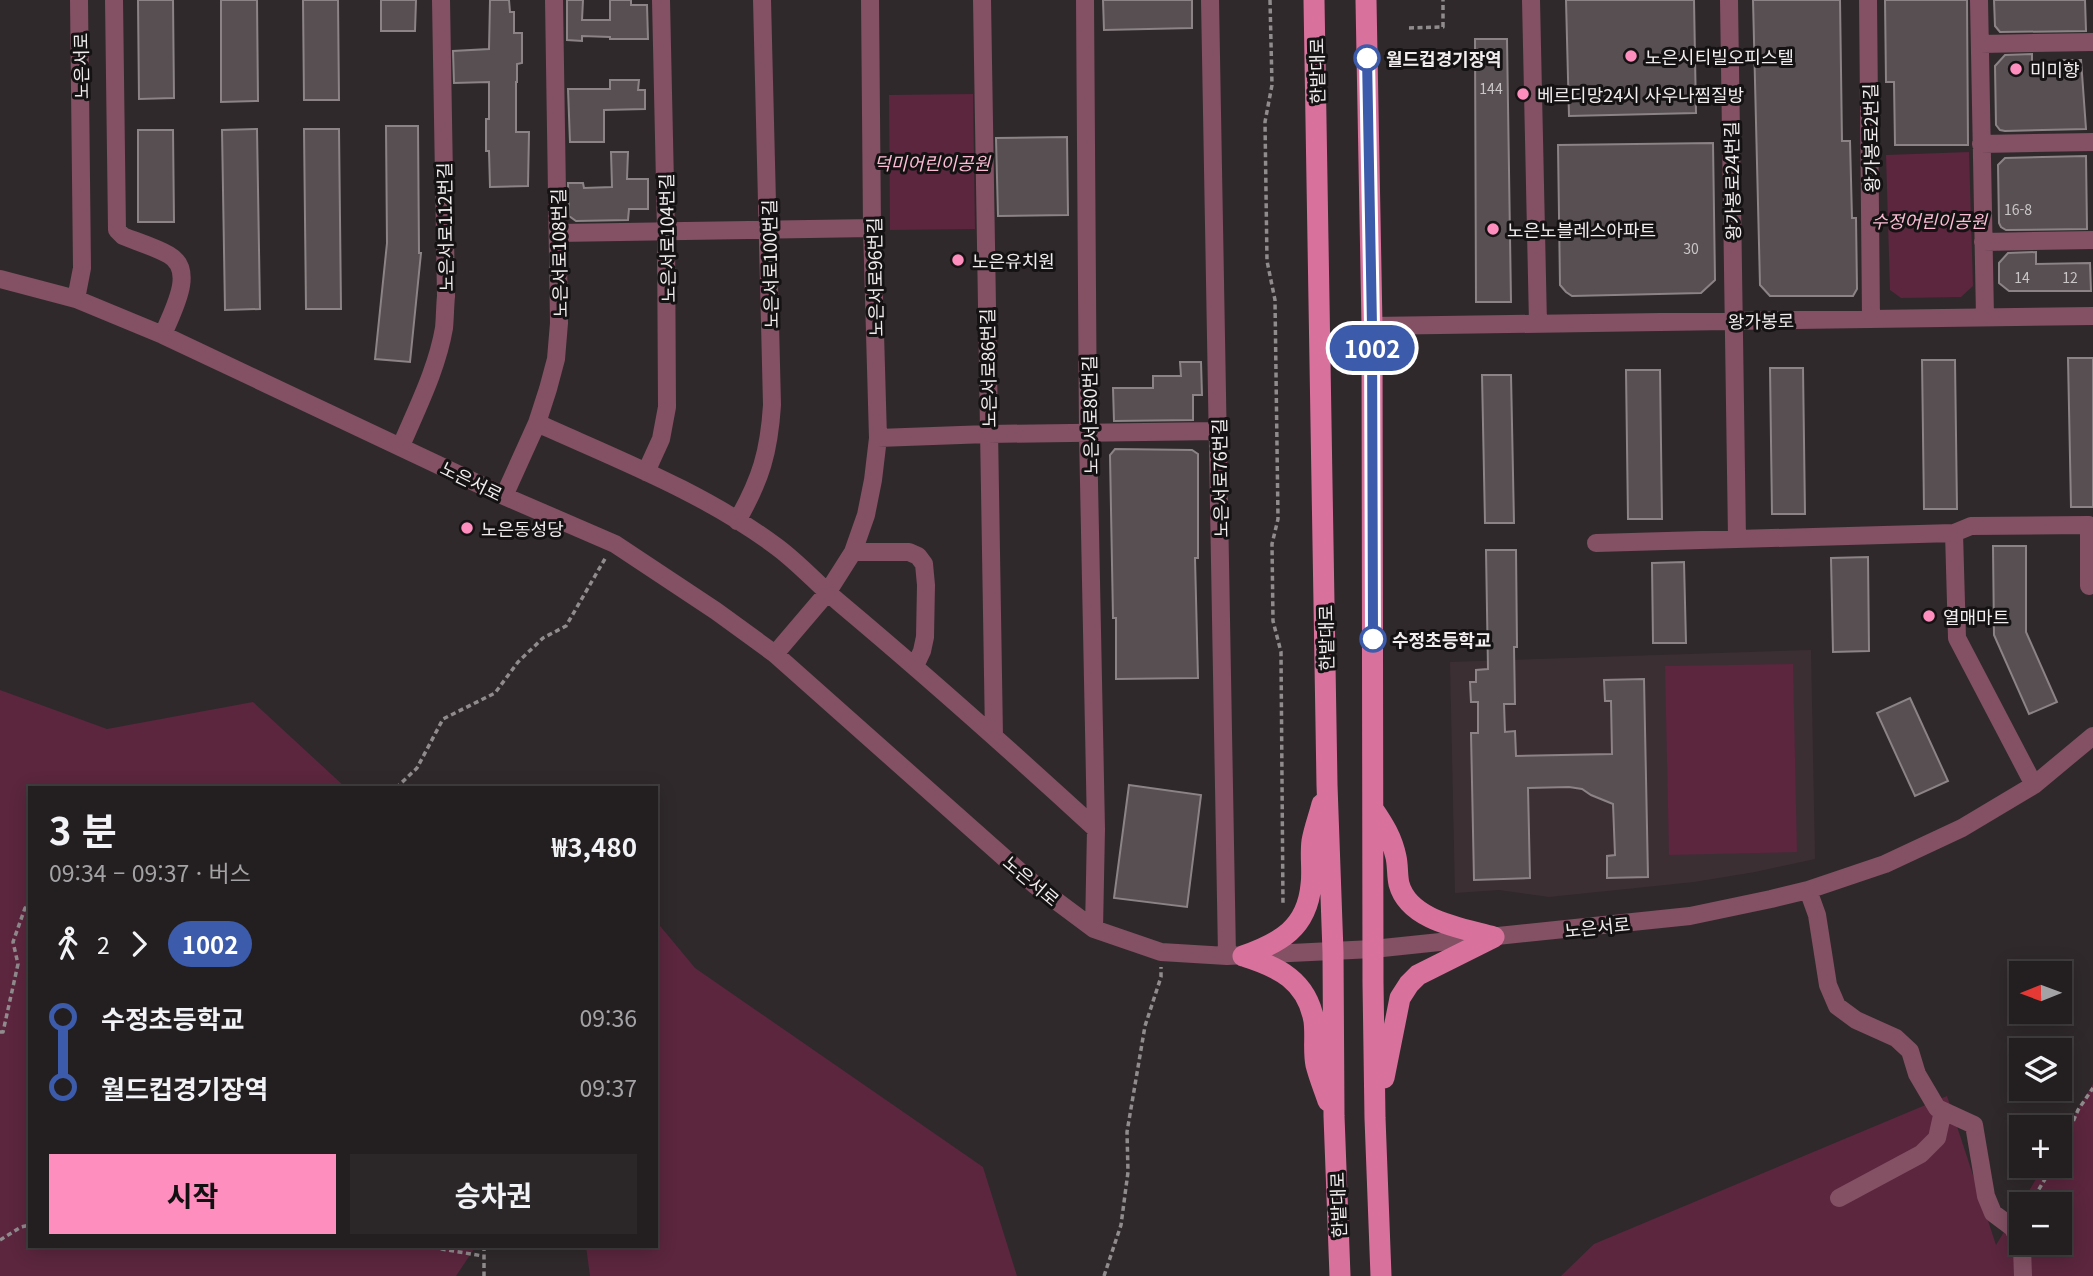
<!DOCTYPE html>
<html lang="ko">
<head>
<meta charset="utf-8">
<style>
	body { margin:0; font-family:Georgia,"Noto Sans KR",serif; background:#2b2729; color:#f1f3f6; height:100vh; display:flex; flex-direction:column; font-size:26px; white-space:nowrap }
	* { box-sizing:border-box; margin:0 }
	p { font-size:23px; color:#a3a2a5 }
	.icon { flex:none; width:38px; height:38px; fill:none; stroke:currentColor; stroke-width:2; stroke-linecap:round; stroke-linejoin:round }
	.map { position:relative; flex:1; overflow:hidden }
	.details { position:absolute; left:28px; top:786px; width:630px; height:462px; display:flex; flex-direction:column; background:#231f20; border-radius:0px; box-shadow:0 4px 18px #0003,0 0 0 2px #403d3e }
	.details>* { flex:none }
	.badge { padding:0 14px; border-radius:23px; font-size:24px; line-height:46px }
	.needle { width:46px; rotate:269deg }
	.tools { position:absolute; left:2009px; top:961px; display:grid; gap:14px }
	.tools a { display:grid; place-items:center; width:63px; height:63px; border-radius:0px; background:#231f20; box-shadow:0 4px 18px #0003,0 0 0 2px #403d3e; font-size:35px }
	.map>.badge { position:absolute; translate:-50% -50%; box-shadow:0 0 0 4px #fff }
	.legs { display:flex; align-items:center; gap:10px; height:77px; padding:0 21px; font-size:23px }
	.legs p { margin-inline-start:auto }
	.summary { display:flex; align-items:center; justify-content:space-between; height:119px; padding:0 21px }
	h1 { font-size:38px; font-weight:700; line-height:52px }
	.primary-button { display:flex; gap:14px; margin-top:auto; padding:14px 21px }
	.primary-button a { flex:1; height:80px; border-radius:0px; background:#fe8ebd; color:#111; font-size:28px; font-weight:700; line-height:80px; text-align:center }
	.primary-button a+a { background:#2b2729; color:#f1f3f6 }
	ul { padding:0 21px; list-style:none }
	li { display:flex; align-items:center; gap:24px; height:70px; font-size:26px }
	li i { display:grid; place-items:center; width:10px; height:100%; margin:0 9px; background:currentColor }
	li i::after { content:''; width:18px; height:18px; margin:-9px; border:5px solid; border-radius:50%; background:#231f20 }
	li p { margin-inline-start:auto }
	li:first-child i { background:linear-gradient(#0000 50%,currentColor 0) }
	li:last-child i { background:linear-gradient(currentColor 50%,#0000 0) }
	.map>svg:first-child { display:block }
	.built { fill:#3c2f34 }
	.green { fill:#5b263e; fill-rule:evenodd }
	.building { fill:#574f52; stroke:#8b8385; stroke-width:2 }
	.lines { fill:none; stroke-linecap:round; stroke-linejoin:round }
	.path { stroke:#908b8d; stroke-width:3.5; stroke-dasharray:5 3.5; stroke-linecap:butt }
	.minor { stroke:#835064; stroke-width:18 }
	.major { stroke:#d9719d; stroke-width:21 }
	.line-1-casing { stroke:#fff; stroke-width:16 }
	.line-1 { stroke:#3d5bab; stroke-width:10 }
	.poi-dot { fill:#fe8ebd; stroke:#151213; stroke-width:2.5 }
	.stop-1-dot { fill:#fff; stroke:#3d5bab; stroke-width:3.5 }
	.labels { text-anchor:middle; dominant-baseline:central; stroke-width:6; stroke-linejoin:round; paint-order:stroke }
	.number-label { font-size:14px; fill:#cac6c7 }
	.poi-label { font-size:18px; fill:#f1edee; stroke:#151213; text-anchor:start }
	.stop-label { font-size:18px; font-weight:bold; fill:#f1edee; stroke:#151213; text-anchor:start }
	.street-label { font-size:18px; fill:#f1edee; stroke:#151213 }
	.park-label { font-size:18px; font-style:italic; fill:#fcbcd4; stroke:#151213 }
</style>
</head>
<body>
<div class="map">
<svg width="2093" height="1276" viewBox="0 0 2093 1276">
	<rect width="100%" height="100%" fill="#2f292b"/>
	<path class="built" d="M1811,650L1815,859L1755,872L1694,882L1549,897L1499,890L1455,893L1450,662Z"/>
	<path class="green" d="M973,94L975,229L890,230L889,95Z
		M1969,152L1973,286L1961,297L1901,298L1890,290L1886,155Z
		M1793,664L1797,852L1669,855L1665,666Z
		M0,690L107,729L253,702L345,787L30,788V1246H476L456,1276H0Z
		M656,921L695,968L983,1167L1017,1276H590L586,1246H656Z
		M2093,1084V1276H1561L1594,1244L1947,1096L1996,1245L2044,1166H2060V1140ZM2021,1204H2060V1242H2021Z"/>
	<path class="building" d="M138,0H173L174,98L139,99Z
		M221,0H257L258,101L221,102Z
		M303,0H338L339,100H304Z
		M381,0H416L415,31H381Z
		M490,0H509L510,12H514V33H522V63L517,64V82H516V132H529L528,186L490,187L489,151H486V119H489V82L454,83L453,51L489,49Z
		M567,0H583L582,20H610V0H631V5H647L648,39H610V37L582,36V41L567,40Z
		M1103,0H1192V28L1104,30Z
		M1566,0H1694L1696,113L1569,116Z
		M1753,0H1840L1842,141H1850L1852,218H1856L1857,289L1853,296H1770L1760,285Z
		M1885,0H1967L1968,145H1895L1894,82H1886Z
		M1994,0H2085L2086,31L2000,32L1995,26Z
		M1475,39H1507L1511,302H1476Z
		M2032,54V64H2062V60H2081L2086,129L2005,131L2000,130L1996,125L1995,66L2005,55Z
		M610,80H639L638,90H645V109L604,110V142H570L568,89H610Z
		M386,126H418L419,253H421L410,362L375,359L387,243Z
		M257,129L260,309L225,310L222,130Z
		M304,129H339L341,309H306Z
		M138,130H173L174,222H138Z
		M1067,137L1068,215L998,216L996,138Z
		M1713,143L1715,280L1701,293L1572,296L1566,292L1560,285L1558,145Z
		M611,152H628L627,179H648V209H629L628,220L576,221L569,216L568,183H583L584,188L612,187Z
		M2086,156L2087,229L2006,230L2001,227L1999,223L1998,165L2005,158Z
		M2036,252V264L2090,263L2091,291H2009L1999,283V263L2008,253Z
		M2068,358H2093V507H2071Z
		M1922,360H1955L1957,509H1924Z
		M1180,362H1201L1202,395H1193V420L1114,421L1113,388H1153V376H1181Z
		M1770,368H1803L1805,514H1772Z
		M1626,370H1660L1662,519H1628Z
		M1482,375H1511L1514,523H1485Z
		M1115,449L1192,450L1198,454V558H1195L1198,678L1116,679V618H1113L1110,455Z
		M1993,546H2026V632L2057,702L2029,714L1994,635Z
		M1486,550H1516L1517,647H1514L1515,704H1504L1505,732L1515,731L1516,756L1612,754L1611,701H1605L1604,680L1644,679L1648,877L1607,878V856L1615,855L1613,804L1591,795L1582,789L1569,787L1528,788L1530,878L1474,880L1471,733H1478V702H1471L1470,682H1476V670L1488,669Z
		M1868,557L1869,651L1833,652L1831,558Z
		M1684,562L1686,643H1653L1652,563Z
		M1910,698L1948,781L1915,796L1877,713Z
		M1129,785L1201,795L1187,907L1114,898Z"/>
	<g class="lines">
		<path class="path" d="M1270,0L1272,85L1265,122L1267,261L1275,300L1278,519L1272,544L1273,621L1281,652L1283,906
			M1409,28L1443,27V0
			M396,788L417,768L443,719L495,693L518,662L543,638L566,626L606,557
			M0,1032H3L18,964L13,942L25,908L30,905
			M2060,1152L2078,1110L2093,1088
			M2030,1204L2053,1166
			M0,1240L21,1227L30,1225
			M424,1246L483,1256
			M484,1246V1276
			M1104,1276L1121,1225L1128,1172L1127,1132L1145,1026L1161,977V967"/>
		<path class="minor" d="M114,0L117,230L123,236C138,242 155,247 169,255C197,271 171,313 163,335
			M982,0L994,736
			M1085,0L1088,433L1096,829L1094,929
			M1210,0L1227,956
			M1531,0L1538,324
			M1729,0L1737,539
			M1868,0L1871,319
			M1979,0L1985,317
			M1980,44L2093,42
			M1981,144L2093,142
			M558,233L872,228
			M1983,242L2093,240
			M0,279L76,299L163,335L504,496L615,544L716,611L775,654L1035,885L1094,929L1161,952L1227,956L1373,949L1690,916L1771,899L1808,890L1885,864L1962,828L2034,785L2093,736
			M76,299L82,268L79,0
			M1372,326L2093,316
			M537,423C619,460 705,493 777,547C800,564 819,586 841,604C928,677 1012,752 1096,829
			M878,438L988,434L1218,431
			M401,446C417,408 437,369 444,328C445,318 445,306 446,296L441,0
			M646,472L661,439L667,407L666,230L661,0
			M504,496L537,423L548,389L556,359L559,323L554,0
			M737,521C761,479 769,452 772,405L762,0
			M1954,533L1971,526L2089,525V586
			M1596,543L1954,533L1957,638L2034,785
			M853,552H909L918,556L924,564L926,585L925,637L922,651L915,666
			M775,654L827,593L853,552L866,515L873,480L878,438L872,228L870,0
			M1808,890L1817,915L1828,985L1837,1006L1856,1020L1896,1038L1910,1051L1917,1074L1937,1108L1974,1125L1986,1196L1993,1213L2013,1228L2022,1248L2023,1276
			M1839,1198L1921,1154L1937,1138L1943,1111"/>
		<path class="major" d="M1314,0L1327,785L1333,952L1334,1116L1340,1276
			M1366,0L1372,326L1373,983L1375,1118L1381,1276
			M1373,809C1384,825 1392,838 1396,857C1398,866 1397,875 1399,884C1409,921 1462,928 1494,937
			M1243,956C1280,943 1307,928 1311,885C1313,871 1310,856 1312,841C1314,829 1319,816 1322,804
			M1243,956C1279,967 1307,981 1314,1021C1316,1036 1313,1051 1316,1065C1319,1077 1324,1089 1328,1101
			M1384,1078L1400,998L1409,984L1418,975L1494,937"/>
	</g>
	<g class="lines">
		<defs>
			<path id="line-1" d="M1367,58L1372,326L1373,639"/>
		</defs>
		<use href="#line-1" class="line-1-casing"/>
		<use href="#line-1" class="line-1"/>
	</g>
	<g class="poi-dot">
		<circle cx="1631" cy="56" r="7"/>
		<circle cx="2016" cy="69" r="7"/>
		<circle cx="1523" cy="94" r="7"/>
		<circle cx="1493" cy="229" r="7"/>
		<circle cx="958" cy="260" r="7"/>
		<circle cx="467" cy="528" r="7"/>
		<circle cx="1929" cy="616" r="7"/>
	</g>
	<g class="stop-1-dot">
		<circle cx="1367" cy="58" r="12"/>
		<circle cx="1373" cy="639" r="12"/>
	</g>
	<g class="labels">
		<g class="number-label">
			<text x="1491" y="88">144</text>
			<text x="2018" y="209">16-8</text>
			<text x="1691" y="248">30</text>
			<text x="2022" y="277">14</text>
			<text x="2070" y="277">12</text>
		</g>
		<g class="poi-label">
			<text x="1645" y="56">노은시티빌오피스텔</text>
			<text x="2030" y="69">미미향</text>
			<text x="1537" y="94">베르디망24시 사우나찜질방</text>
			<text x="1507" y="229">노은노블레스아파트</text>
			<text x="972" y="260">노은유치원</text>
			<text x="481" y="528">노은동성당</text>
			<text x="1943" y="616">열매마트</text>
		</g>
		<g class="stop-label">
			<text x="1386" y="58">월드컵경기장역</text>
			<text x="1392" y="639">수정초등학교</text>
		</g>
		<g class="street-label">
			<text transform="translate(80 66) rotate(-91)">노은서로</text>
			<text transform="translate(1316 71) rotate(-91)">한밭대로</text>
			<text transform="translate(1870 138) rotate(-91)">왕가봉로2번길</text>
			<text transform="translate(1731 181) rotate(-91)">왕가봉로24번길</text>
			<text transform="translate(444 227) rotate(-91)">노은서로112번길</text>
			<text transform="translate(666 238) rotate(-91)">노은서로104번길</text>
			<text transform="translate(558 253) rotate(-91)">노은서로108번길</text>
			<text transform="translate(769 264) rotate(-91)">노은서로100번길</text>
			<text transform="translate(874 277) rotate(-91)">노은서로96번길</text>
			<text transform="translate(1761 320) rotate(-1)">왕가봉로</text>
			<text transform="translate(987 368) rotate(-91)">노은서로86번길</text>
			<text transform="translate(1089 415) rotate(-91)">노은서로80번길</text>
			<text transform="translate(1219 478) rotate(-91)">노은서로76번길</text>
			<text transform="translate(472 480) rotate(26)">노은서로</text>
			<text transform="translate(1325 638) rotate(-91)">한밭대로</text>
			<text transform="translate(1032 880) rotate(40)">노은서로</text>
			<text transform="translate(1597 926) rotate(-6)">노은서로</text>
			<text transform="translate(1337 1205) rotate(-92)">한밭대로</text>
		</g>
		<g class="park-label">
			<text x="932" y="162">덕미어린이공원</text>
			<text x="1929" y="220">수정어린이공원</text>
		</g>
	</g>
</svg>
<div class="tools">
<a><svg class="needle" viewBox="-14 -14 28 28"><path d="M0-13l5 13h-10z" fill="#e53935"/><path d="M0 13l5-13h-10z" fill="#a3a2a5"/></svg></a>
<a><svg class="icon" aria-label="layers" viewBox="0 0 24 24"><path d="M12 4l9 5-9 5-9-5zM3 14l9 5 9-5"/></svg></a>
<a>+</a>
<a>−</a>
</div>
<b class="badge" style="left:1372px;top:348px;background:#3d5bab;color:#fff">1002</b>
<section class="details">
<div class="summary"><div><h1>3 분</h1><p>09:34 – 09:37 · 버스</p></div><b>₩3,480</b></div>
<div class="legs"><svg class="icon" aria-label="walk" viewBox="0 0 24 24"><circle cx="13" cy="4" r="2"/><path d="M13 8l-2 6 4 7M11 14l-3 7M7 12l3-4h3l4 4"/></svg>2<svg class="icon" aria-label="forward" viewBox="0 0 24 24"><path d="M9 5l7 7-7 7"/></svg><b class="badge" style="background:#3d5bab;color:#fff">1002</b></div>
<ul>
<li><i style="color:#3d5bab"></i><b>수정초등학교</b><p>09:36</p></li>
<li><i style="color:#3d5bab"></i><b>월드컵경기장역</b><p>09:37</p></li>
</ul>
<div class="primary-button"><a>시작</a><a>승차권</a></div>
</section>
</div>
</body>
</html>
